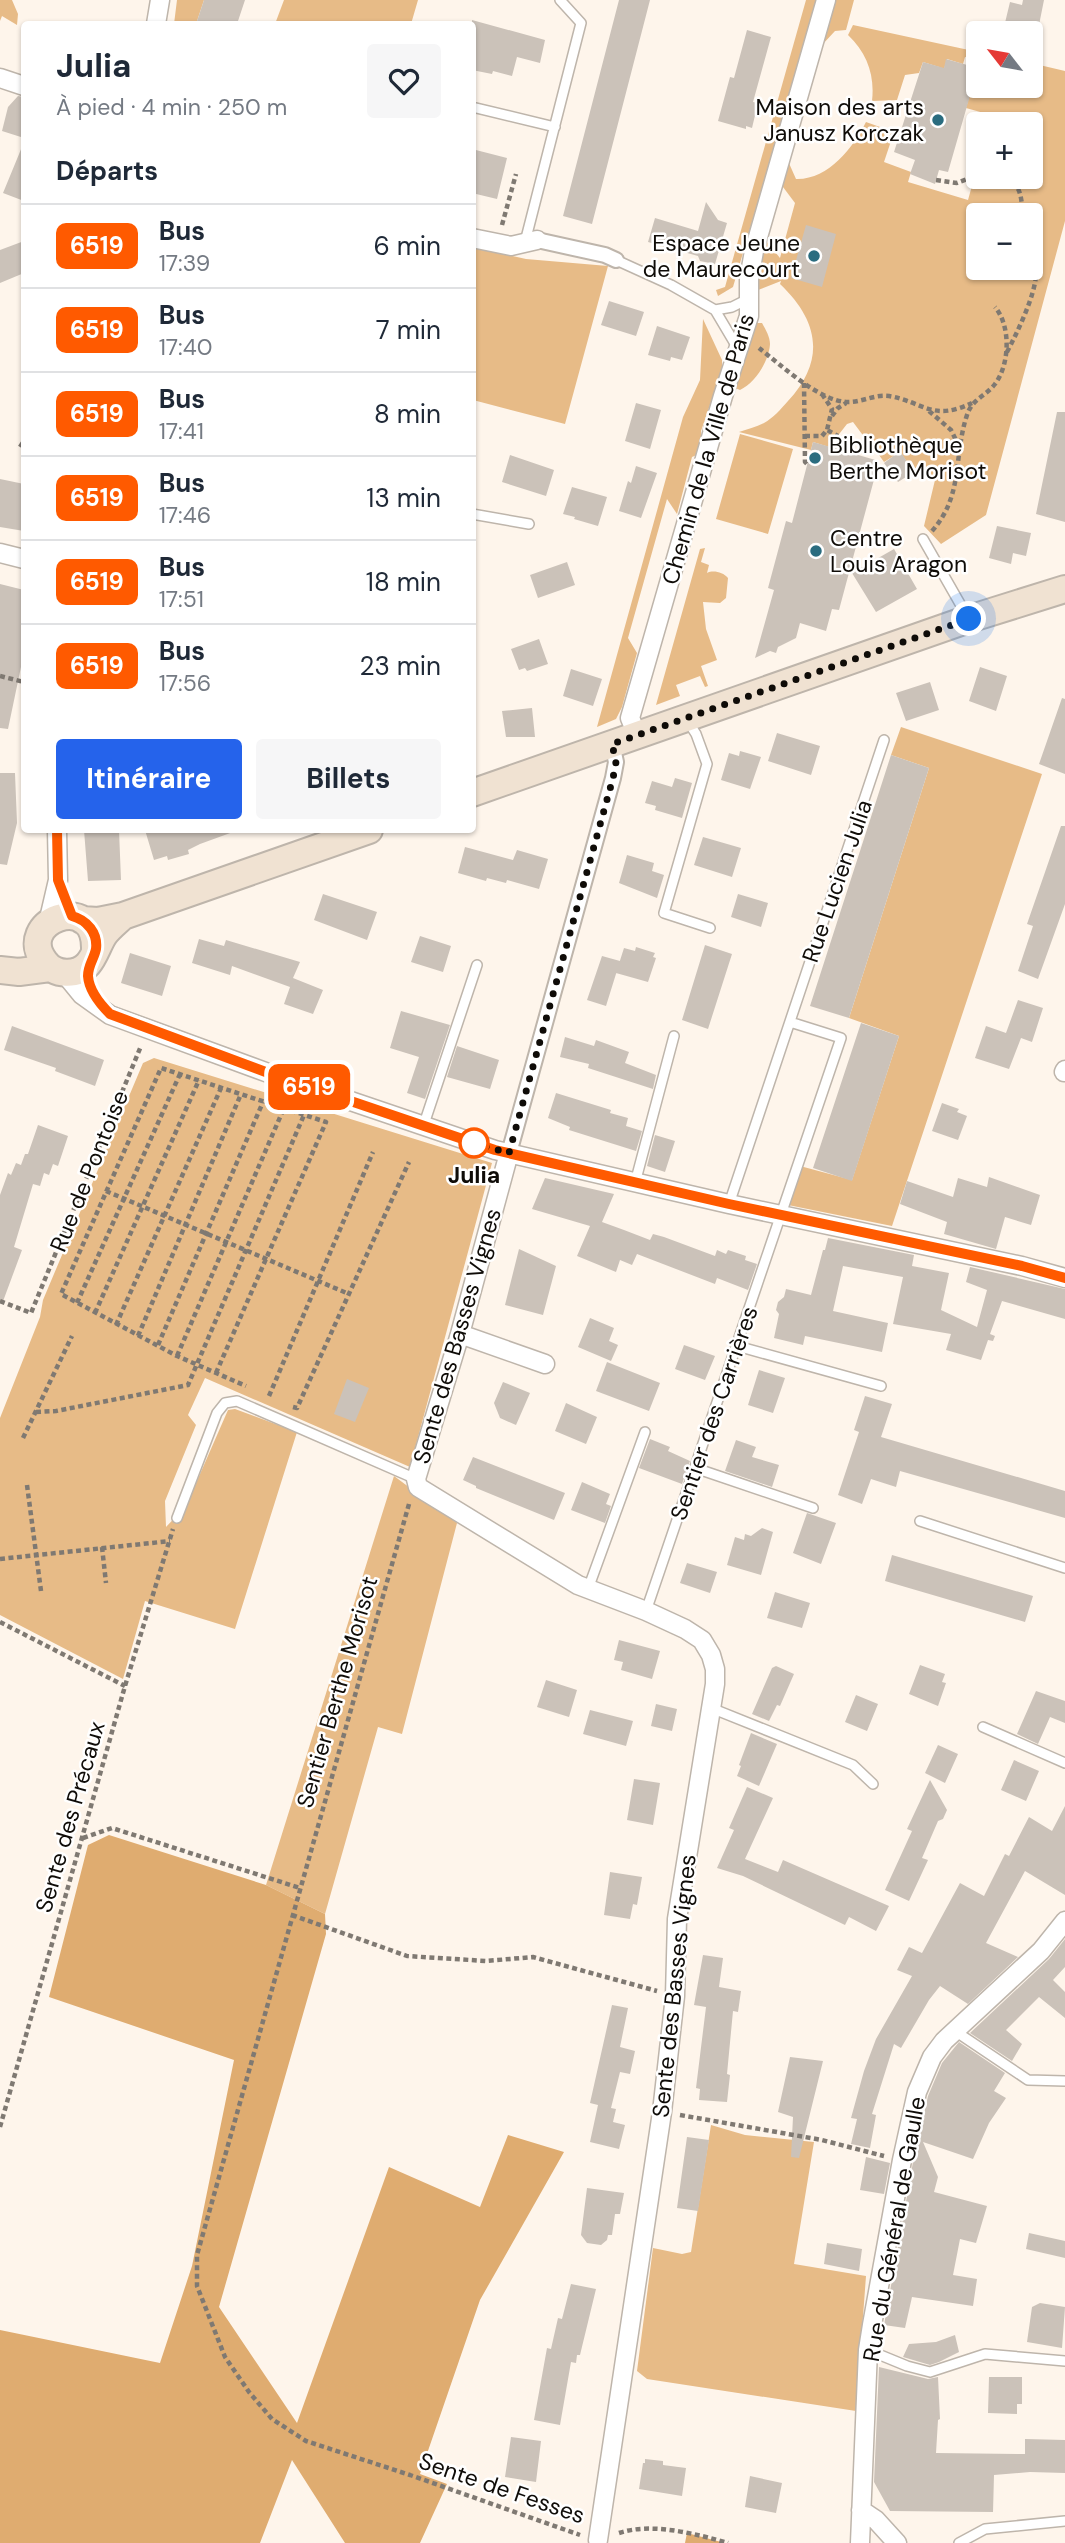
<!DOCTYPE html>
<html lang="fr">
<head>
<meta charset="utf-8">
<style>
	body { margin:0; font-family:"DM Sans",sans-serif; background:#f6f6f7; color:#1f2937; height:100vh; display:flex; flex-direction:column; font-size:26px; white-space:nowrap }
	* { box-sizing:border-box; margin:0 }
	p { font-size:23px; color:#747a83 }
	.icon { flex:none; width:38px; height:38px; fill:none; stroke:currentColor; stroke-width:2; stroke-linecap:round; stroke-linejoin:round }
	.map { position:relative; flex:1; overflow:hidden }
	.side { position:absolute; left:21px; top:21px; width:455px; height:812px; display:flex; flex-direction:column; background:#fff; border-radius:7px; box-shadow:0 2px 5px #0004 }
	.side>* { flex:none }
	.badge { padding:0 14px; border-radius:10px; font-size:24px; line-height:46px }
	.needle { width:46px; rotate:301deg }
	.fabs { position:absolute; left:966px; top:21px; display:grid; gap:14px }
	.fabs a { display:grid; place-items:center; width:77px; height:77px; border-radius:7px; background:#fff; box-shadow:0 2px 5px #0004; font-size:35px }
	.you { position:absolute; width:35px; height:35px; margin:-18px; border:5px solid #fff; border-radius:50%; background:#1a73e8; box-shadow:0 0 0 10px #1a73e833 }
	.map>.badge { position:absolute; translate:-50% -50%; box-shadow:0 0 0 4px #fff }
	h2 { padding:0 35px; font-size:26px; line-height:63px }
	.round { display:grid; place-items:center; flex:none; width:74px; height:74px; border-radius:7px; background:#f6f6f7 }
	.summary { display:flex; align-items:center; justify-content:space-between; height:119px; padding:0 35px }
	h1 { font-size:33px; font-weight:700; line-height:52px }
	.primary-button { display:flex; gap:14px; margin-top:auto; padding:14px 35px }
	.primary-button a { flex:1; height:80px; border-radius:7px; background:#2563eb; color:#fff; font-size:28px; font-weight:700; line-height:80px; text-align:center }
	.primary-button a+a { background:#f6f6f7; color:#1f2937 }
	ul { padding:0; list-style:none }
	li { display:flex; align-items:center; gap:21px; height:84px; padding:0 35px; border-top:2px solid #e0e1e3 }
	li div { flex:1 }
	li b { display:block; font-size:26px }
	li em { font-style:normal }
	li .badge { min-width:77px; font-weight:700; text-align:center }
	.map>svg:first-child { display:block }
	.green { fill:#e7bb87; fill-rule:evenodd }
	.forest { fill:#dfac70 }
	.building { fill:#cbc2b9 }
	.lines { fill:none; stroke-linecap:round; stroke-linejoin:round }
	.service-casing { stroke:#beb5ab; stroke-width:12 }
	.pedestrian-casing { stroke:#beb5ab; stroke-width:18 }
	.minor-casing { stroke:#beb5ab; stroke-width:21 }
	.secondary-casing { stroke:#beb5ab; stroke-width:30 }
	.path { stroke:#7f7972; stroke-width:4.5; stroke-dasharray:5 3.5; stroke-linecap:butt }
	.service { stroke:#fff; stroke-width:9 }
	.pedestrian { stroke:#fff; stroke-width:14 }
	.minor { stroke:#fff; stroke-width:18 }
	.secondary { stroke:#f0e2d2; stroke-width:26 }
	.line-casing { stroke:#fff; stroke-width:16 }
	.line { stroke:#ff5a00; stroke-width:10 }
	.walk { stroke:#0f0c08; stroke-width:7; stroke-dasharray:0 12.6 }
	.poi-dot { fill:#2a6c7f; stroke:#fff; stroke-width:2.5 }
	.stop-dot { fill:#fff; stroke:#ff5a00; stroke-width:3.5 }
	.labels { text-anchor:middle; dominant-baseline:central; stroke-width:5; stroke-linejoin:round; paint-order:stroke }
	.poi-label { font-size:23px; fill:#0f0c08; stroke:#fff; text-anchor:end }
	.street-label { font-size:23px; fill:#0f0c08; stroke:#fff }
	.stop-label { font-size:23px; font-weight:bold; fill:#0f0c08; stroke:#fff }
</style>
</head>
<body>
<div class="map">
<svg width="1065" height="2543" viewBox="0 0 1065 2543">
	<rect width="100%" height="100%" fill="#fef5eb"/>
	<path class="green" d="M0,0H12L18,14L17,25L2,16L0,21Z
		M177,0H204L196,24H174Z
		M284,0H418L411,24H275Z
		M806,0H817L733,287L718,296L716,290L725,287Z
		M830,0H854L846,30L835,31L822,45L821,43Z
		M853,25L978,52V60L965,57L963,64L947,59L943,73L939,67L923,62L919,73L905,75L897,100L872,101C875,75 867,53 848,35Z
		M1031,63L1065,71V221L986,515L941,544L924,526L935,480L917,476L900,452L884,462L879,455V446L862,438V434L853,422L847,424L829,447L813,442L811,450L739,432C747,429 756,427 764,423C773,418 781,409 788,401C826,360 819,321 780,284L781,281L753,292L763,237L780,258L795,203L780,183L788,161L796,179C828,180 853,148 866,122L894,132L884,162L911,172L908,182L968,200L978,164V177H1031V124H989L991,115L966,108L978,65V86H1031ZM978,215H1031V268H978Z
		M473,247L526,259L608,266L565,424L473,400Z
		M703,319L722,360V370L701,431V453L692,457L677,514L667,499L628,638L637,653L622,707L616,719L597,727L683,417L700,380Z
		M757,323H762C766,330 770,337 770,344C769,361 755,383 740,390L735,388Z
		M740,434L793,449L768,534L716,519Z
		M705,548L701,562L709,565L707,573C713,570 723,572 728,578L726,598L720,603L703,602L706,629L717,660L701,666L708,686L705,687L700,676L676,685L680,696L656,705L700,549Z
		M901,727L1042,774L892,1226L788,1205L800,1166L852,1180L899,1036L849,1018L929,768L891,755Z
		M154,1058L492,1163L410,1467L205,1378L188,1415L196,1425L165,1501L166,1527L186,1506L228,1410L235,1409L297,1432L235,1629L145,1601L123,1679L0,1615V1418L40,1317L43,1300L143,1063Z
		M394,1476L457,1523L402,1734L378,1727L325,1914L266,1885Z
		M711,2125L745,2135L814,2142L794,2264L866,2276L856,2411L647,2379L637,2371L653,2248L682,2254L691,2252Z"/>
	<path class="forest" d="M109,1835L266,1885L325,1914L326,1934L219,2307L297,2423L389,2167L480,2207L508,2135L564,2152L480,2300L420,2474L447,2484L420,2543H345L292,2460L260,2543H0V2330L160,2363L192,2266L234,2060L49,1997L88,1845Z
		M687,2533L725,2543H685Z"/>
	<path class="building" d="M204,0H245L237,24H196Z
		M619,0H650L592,224L563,216Z
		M1023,0H1044L1037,35L1004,27L1010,2L1022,5Z
		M472,20L545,40L540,63L517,57L512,76L493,71L492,74L472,70Z
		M747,30L771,37L753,102L758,103L752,128L746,126V129L718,121L730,77L734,78Z
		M946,59L978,68L948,172L939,170L935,184L910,174L915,160L894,152L923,62L944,68Z
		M18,96L24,97V138L2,131L8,107Z
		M24,142V201L3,193Z
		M472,149L507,158L497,199L472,193Z
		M706,202L718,220L727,223L715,264L700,261L698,256L648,242L655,218L698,231Z
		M806,225L836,234L822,287L791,278Z
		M24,241V273L0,283V250Z
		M609,301L644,312L636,336L601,325Z
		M657,326L690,337L682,360L671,357L670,361L648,355Z
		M636,403L661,410L650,449L625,441Z
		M1057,412H1065V522L1036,514Z
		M813,442L879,461L839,610L832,609L826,631L800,623L796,638L778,647L776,653L770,651L755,658L774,590L768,588L786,521L792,523Z
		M900,451L914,472L898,482L884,463Z
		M510,455L554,470L546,496L502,482Z
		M636,466L657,473L641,518L619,511L628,481L631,483Z
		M0,479L24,484V531L0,527Z
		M572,487L607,497L598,526L574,519L575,517L563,514Z
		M997,526L1031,533L1026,556L1013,553L1011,564L989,558Z
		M894,549L917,589L876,612L852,573Z
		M567,562L575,585L538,598L530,575Z
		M0,584L24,590V668L21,667L8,729L0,728Z
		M539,639L548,664L527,671L525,668L519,670L511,649Z
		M980,667L1007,676L996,711L969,701Z
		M571,669L602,679L593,706L563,696Z
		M930,682L939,710L906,721L896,693Z
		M1062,698L1065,699V774L1039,764Z
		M532,708L535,737H506L502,711Z
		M777,733L820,746L811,775L768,761Z
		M740,751L761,757L750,789L721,780L729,753L739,756Z
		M891,755L929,768L849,1018L810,1006Z
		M0,773H15L17,823L7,865L0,864Z
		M675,778L692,783L682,818L655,810L656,806L645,803L652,781L672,787Z
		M1061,826H1065V904L1038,979L1018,971L1033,926L1027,924Z
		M84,830H119L121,880L88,881Z
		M145,830H233V832L200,844L188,850L189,854L168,860L167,856L154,860Z
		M703,837L741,848L732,877L694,865Z
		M465,847L513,860L517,850L548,859L539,889L507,880L506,883L487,878L486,881L458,873Z
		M627,855L654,863L652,871L664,875L657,898L619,883Z
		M323,894L377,912L367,940L314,920Z
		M738,894L768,903L761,927L731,917Z
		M420,936L451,946L443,972L411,962Z
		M199,939L224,946L226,940L300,962L293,978L323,990L313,1014L284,1004L290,987L232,966L230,975L192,963Z
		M705,945L732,954L708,1029L682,1020Z
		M636,947L655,953L653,957L656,958L648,982L616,973L624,948L635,951Z
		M130,953L171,966L162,996L121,983Z
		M602,956L620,961L606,1006L587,1000Z
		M1018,1000L1043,1008L1032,1042L1021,1038L1009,1069L975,1058L986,1026L1006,1033Z
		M401,1011L450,1025L425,1099L407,1093L419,1057L390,1048Z
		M861,1023L899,1036L852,1181L813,1168Z
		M12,1026L104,1060L95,1086L55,1071L56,1068L4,1050Z
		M565,1037L594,1046L596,1040L629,1052L625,1063L656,1075L653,1089L588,1068L589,1064L560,1057Z
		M457,1046L499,1060L490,1089L447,1077Z
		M556,1093L611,1110L610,1113L628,1118L626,1126L642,1131L636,1151L569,1130L570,1127L548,1118Z
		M942,1103L959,1109L957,1112L967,1116L958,1140L932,1131Z
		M38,1125L68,1136L58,1166L53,1164L49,1175L44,1173L40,1186L33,1184L14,1247L22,1250L2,1304L0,1303V1195L8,1173L11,1175L16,1163L21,1165L25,1154H28Z
		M655,1135L675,1141L665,1172L647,1166Z
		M989,1177L1040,1195L1031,1225L1005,1217L996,1249L944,1234L947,1222L900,1204L907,1181L953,1197L958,1178L987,1187Z
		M545,1178L614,1194L602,1222L624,1230L650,1240L653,1234L664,1237L715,1256L717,1250L726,1254L728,1250L746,1256L745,1260L757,1264L748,1290L717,1278L715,1284L637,1254L632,1265L620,1260L616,1272L577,1256L590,1226L532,1209Z
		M828,1238L914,1255L912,1266L949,1273L941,1310L977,1327L987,1290L966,1282L970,1267L1065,1289V1319L1002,1301L990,1334L995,1336L993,1341L988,1340L981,1360L946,1350L951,1334L893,1324L903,1277L843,1266L833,1311L888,1323L882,1352L805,1336L803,1345L774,1338L779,1314L776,1310L778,1302L784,1297L786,1289L811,1295L823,1250H825Z
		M519,1249L556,1266L543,1315L505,1305Z
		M590,1318L614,1328L609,1341L618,1345L611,1361L578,1347Z
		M684,1345L715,1356L705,1380L675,1369Z
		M607,1362L660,1383L649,1411L596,1391Z
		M759,1370L785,1378L773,1413L748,1405Z
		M347,1379L369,1388L355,1422L334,1414Z
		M503,1382L530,1393L516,1425L500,1418L494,1403Z
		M865,1396L892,1404L881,1437L1065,1491V1518L900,1471L896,1487L871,1479L862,1504L838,1495L859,1432L854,1430Z
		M566,1403L597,1417L586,1444L555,1431Z
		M650,1439L670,1447L668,1451L690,1461L682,1484L639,1468Z
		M736,1440L756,1447L752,1457L779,1465L772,1487L725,1471Z
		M473,1457L565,1493L554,1520L476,1488V1486L463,1480Z
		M582,1482L610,1494L606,1504L611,1506L605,1523L571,1510Z
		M807,1513L836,1523L821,1564L793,1553Z
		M762,1528L773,1532L761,1575L727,1565L735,1537L744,1540L745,1534L751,1536Z
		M892,1555L1033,1596L1025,1622L885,1581Z
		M687,1563L717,1572L710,1593L680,1583Z
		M775,1592L810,1603L802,1628L767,1618Z
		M619,1640L660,1651L652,1679L621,1670L623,1662L614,1660Z
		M920,1665L945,1674L942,1682L946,1683L938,1706L909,1694Z
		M776,1666L794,1674L780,1706L777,1705L769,1721L752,1714L772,1668Z
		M546,1680L577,1690L569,1717L537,1707Z
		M1036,1691L1065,1701V1723L1050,1717L1038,1744L1017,1734Z
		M856,1695L878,1704L867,1731L845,1722Z
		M656,1704L677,1709L672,1731L651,1726Z
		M590,1710L633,1721L626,1746L583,1734Z
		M751,1733L777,1744L759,1786L737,1776L741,1766L739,1765Z
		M938,1745L958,1754L945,1783L925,1773Z
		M1014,1760L1039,1771L1026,1801L1001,1790Z
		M634,1779L660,1783L653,1825L627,1820Z
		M930,1780L947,1810L943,1819L938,1821L922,1858L928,1860L909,1901L885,1890L912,1831L907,1829Z
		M747,1787L773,1798L745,1859L778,1872L783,1860L889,1906L876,1931L849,1917L845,1925L743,1876L717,1868L734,1830L729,1828Z
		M1065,1806V1895L1025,1871L986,1943L1018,1957L968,2004L940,1986L929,2000L901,2048L894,2044L872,2114L876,2115L870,2148L851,2144L857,2119L851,2118L864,2071L876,2039L912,1976L897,1970L909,1947L922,1953L960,1883L984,1896L1005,1854L1009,1856L1029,1817L1052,1831Z
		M610,1872L642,1877L637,1905L633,1904L630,1919L604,1915Z
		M1065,1939V1967L1053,1980L1065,1992V2018L1039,1997L1006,2030L1022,2044L1012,2061L970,2033L1049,1959Z
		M703,1955L723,1958L719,1987L741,1991L738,2012L733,2011L727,2074L730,2075L727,2102L699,2100L700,2089L696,2088L706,2007L694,2005Z
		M612,2005L628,2008L620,2047L635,2051L630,2074L620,2072L611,2108L616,2109L613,2122L625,2125L619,2149L590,2142L598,2105L590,2103Z
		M959,2042L1005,2073L994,2091L1006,2098L989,2123L973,2159L923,2142L938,2177L934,2192L987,2206L976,2243L960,2239L953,2275L977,2279L973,2306L912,2297L905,2328L884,2325L913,2162L928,2096L942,2063Z
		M790,2057L823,2061L799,2158L791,2157L793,2117L778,2112Z
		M687,2137L709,2140L698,2211L677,2208Z
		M866,2157L890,2163L884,2194L860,2190Z
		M587,2188L624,2193L620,2214H615L612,2235H608L607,2240L601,2245L587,2243L581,2235Z
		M1029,2233L1065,2241V2258L1026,2249Z
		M827,2243L862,2249L859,2271L824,2264Z
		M571,2284L596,2289L580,2355H577L576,2363L571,2362L560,2425L534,2420L547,2348L551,2349L558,2318L562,2319Z
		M1040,2303L1065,2307L1062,2348L1027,2342L1032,2307Z
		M955,2335L959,2352L939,2362L930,2365L903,2357L909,2344L936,2342Z
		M879,2367L928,2379L938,2377L940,2419L938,2420L936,2453L1025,2454V2439L1065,2440V2473L1030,2472L994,2475L993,2512L890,2511L874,2482Z
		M989,2377H1022V2404H1017V2414L988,2413Z
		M511,2437L541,2441L536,2482L505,2477Z
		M645,2459L663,2461V2465L686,2468L682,2496L639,2489L643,2463H645Z
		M750,2476L782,2483L776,2513L745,2507Z"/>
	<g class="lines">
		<defs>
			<path id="service" d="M472,107L555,127
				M525,242L581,23L560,0
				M616,260L671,285L715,310
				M740,345L734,342L715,310L732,307L748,299
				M472,514L529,524
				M923,539L967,616
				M687,720L696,734L707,764L664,913L710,928
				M423,1127L477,965
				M635,1183L674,1036
				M729,1204L884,740
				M737,1346L881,1386
				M695,1468L813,1508
				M177,1518L217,1413L225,1403L237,1401L416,1479
				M920,1521L1065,1568
				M588,1589L645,1432
				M646,1611L841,1038L790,1022
				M711,1708L853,1765L873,1784
				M983,1727L1065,1763
				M955,2031L1028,2080L1065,2081
				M868,2350L907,2366L930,2372L985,2354L1065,2361
				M959,2543L985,2529L1065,2521"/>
			<path id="pedestrian" d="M537,240L605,255L616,260
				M509,1153L613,778L616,762L612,744"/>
			<path id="minor" d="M156,24L160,0
				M0,78L24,86
				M472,238L511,246L537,240
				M0,553L24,559
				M637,735L630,718L723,396L749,316V279L754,251L826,0
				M48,923L58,880L57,830
				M64,973L82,995L110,1015L271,1074L495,1150L729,1204L1022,1266L1065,1278
				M1064,1072L1065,1070
				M509,1153L460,1334L416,1479L418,1487L578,1585L646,1611L685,1629L702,1640L711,1655L715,1669V1684L677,1919L675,1996L662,2112L598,2540
				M460,1334L545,1364
				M861,2510L876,2520L897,2543
				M860,2543L868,2350L872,2325L902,2160L917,2092L932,2057L944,2041L1041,1951L1065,1921"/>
			<path id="secondary" d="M472,793L969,619L1065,589
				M82,920L98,921L123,916L369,830
				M95,949C96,889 13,922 45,962C55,976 77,976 88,964C95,956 98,944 104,935C109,928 117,922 123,916
				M0,970L19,972L50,968"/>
		</defs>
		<use href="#service" class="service-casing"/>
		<use href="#pedestrian" class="pedestrian-casing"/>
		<use href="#minor" class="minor-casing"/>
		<use href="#secondary" class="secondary-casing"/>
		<path class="path" d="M1006,177C1022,186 1021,198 1023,215
			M936,180L957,183L978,175
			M502,225L516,174
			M759,348C781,365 818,400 846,402C861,403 874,394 889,396C924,402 932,422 972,403
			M1007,352C1017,333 1036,294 1036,273C1036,266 1033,258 1031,251
			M804,383L805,462L807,464
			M822,394L832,409L827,430
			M929,411L951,430L959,446
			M832,416L838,408L846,403
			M805,436H822L827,430L838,436
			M20,447L24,441
			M932,531C964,495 953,457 967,415C972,399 986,396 995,384C1010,364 1011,326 995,307
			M0,676L24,682
			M106,1191L349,1294
			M0,1301L31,1313L141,1046
			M77,1303L180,1074
			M95,1313L199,1080
			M116,1325L221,1088
			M138,1336L241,1094
			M158,1345L263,1102
			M177,1356L284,1108
			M216,1373L326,1122L161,1068L61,1294L177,1356L246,1386
			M269,1396L373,1152
			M293,1407L297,1408L409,1162
			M36,1412L56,1411L188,1385L304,1115
			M23,1438L72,1336
			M27,1485L41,1591
			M409,1504L197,2255V2286L225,2357L249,2392L272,2419L306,2441L410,2475L580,2535
			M102,1547L106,1583
			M0,1559L170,1541
			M0,1622L125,1686
			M83,1838L112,1828L300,1888
			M292,1915L407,1956L486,1961L533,1957L657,1991
			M680,2115L822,2140L884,2156
			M0,2127L125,1686L173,1529
			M619,2533C652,2522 696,2534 728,2543"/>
		<use href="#service" class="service"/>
		<use href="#pedestrian" class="pedestrian"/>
		<use href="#minor" class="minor"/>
		<use href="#secondary" class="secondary"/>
	</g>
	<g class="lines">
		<defs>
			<path id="line" d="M57,830L58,880L72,916C87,920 98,933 96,949C94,959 88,965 88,976C89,991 100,1004 110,1014L271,1074L495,1150L729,1204L1022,1266L1065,1278"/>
		</defs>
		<use href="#line" class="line-casing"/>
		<use href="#line" class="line"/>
		<path class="walk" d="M474,1143L509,1153L613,778L616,762L612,744L969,619"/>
	</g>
	<g class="poi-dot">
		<circle cx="938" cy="120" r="7"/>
		<circle cx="814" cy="256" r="7"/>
		<circle cx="815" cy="458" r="7"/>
		<circle cx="816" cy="551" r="7"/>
	</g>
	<circle class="stop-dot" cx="474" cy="1143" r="14"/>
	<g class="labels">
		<g class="poi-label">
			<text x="924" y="107">Maison des arts<tspan x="924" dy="26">Janusz Korczak</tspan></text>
			<text x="800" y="243">Espace Jeune<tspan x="800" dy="26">de Maurecourt</tspan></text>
			<text x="829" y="445" text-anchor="start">Bibliothèque<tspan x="829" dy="26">Berthe Morisot</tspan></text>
			<text x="830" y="538" text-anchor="start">Centre<tspan x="830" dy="26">Louis Aragon</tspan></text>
		</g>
		<g class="street-label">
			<text transform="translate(708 449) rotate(-74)">Chemin de la Ville de Paris</text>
			<text transform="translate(837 881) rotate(-71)">Rue Lucien Julia</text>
			<text transform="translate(89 1171) rotate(-68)">Rue de Pontoise</text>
			<text transform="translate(457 1336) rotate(-74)">Sente des Basses Vignes</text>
			<text transform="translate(714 1413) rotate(-71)">Sentier des Carrières</text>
			<text transform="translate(337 1692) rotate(-74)">Sentier Berthe Morisot</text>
			<text transform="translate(70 1817) rotate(-74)">Sente des Précaux</text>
			<text transform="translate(674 1986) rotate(-84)">Sente des Basses Vignes</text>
			<text transform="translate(894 2229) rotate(-80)">Rue du Général de Gaulle</text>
			<text transform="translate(502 2488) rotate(19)">Sente de Fesses</text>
		</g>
		<g class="stop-label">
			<text x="474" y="1175">Julia</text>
		</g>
	</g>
</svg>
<div class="fabs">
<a><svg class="needle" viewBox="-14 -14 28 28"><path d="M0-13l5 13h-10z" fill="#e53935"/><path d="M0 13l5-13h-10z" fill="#747a83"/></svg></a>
<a>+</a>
<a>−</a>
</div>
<div class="you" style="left:969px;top:619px"></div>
<b class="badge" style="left:309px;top:1087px;background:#ff5a00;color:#fff">6519</b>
<section class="side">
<div class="summary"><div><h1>Julia</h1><p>À pied · 4 min · 250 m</p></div><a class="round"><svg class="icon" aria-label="heart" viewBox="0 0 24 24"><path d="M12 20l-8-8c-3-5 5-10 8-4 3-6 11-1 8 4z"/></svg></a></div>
<h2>Départs</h2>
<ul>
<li><span class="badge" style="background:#ff5a00;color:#fff">6519</span><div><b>Bus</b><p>17:39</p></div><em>6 min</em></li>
<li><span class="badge" style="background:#ff5a00;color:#fff">6519</span><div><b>Bus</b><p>17:40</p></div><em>7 min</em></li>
<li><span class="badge" style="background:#ff5a00;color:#fff">6519</span><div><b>Bus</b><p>17:41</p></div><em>8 min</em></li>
<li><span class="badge" style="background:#ff5a00;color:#fff">6519</span><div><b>Bus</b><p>17:46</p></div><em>13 min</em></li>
<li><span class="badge" style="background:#ff5a00;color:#fff">6519</span><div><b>Bus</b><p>17:51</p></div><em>18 min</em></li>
<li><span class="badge" style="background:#ff5a00;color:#fff">6519</span><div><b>Bus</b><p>17:56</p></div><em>23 min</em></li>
</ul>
<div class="primary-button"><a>Itinéraire</a><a>Billets</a></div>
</section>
</div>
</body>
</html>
